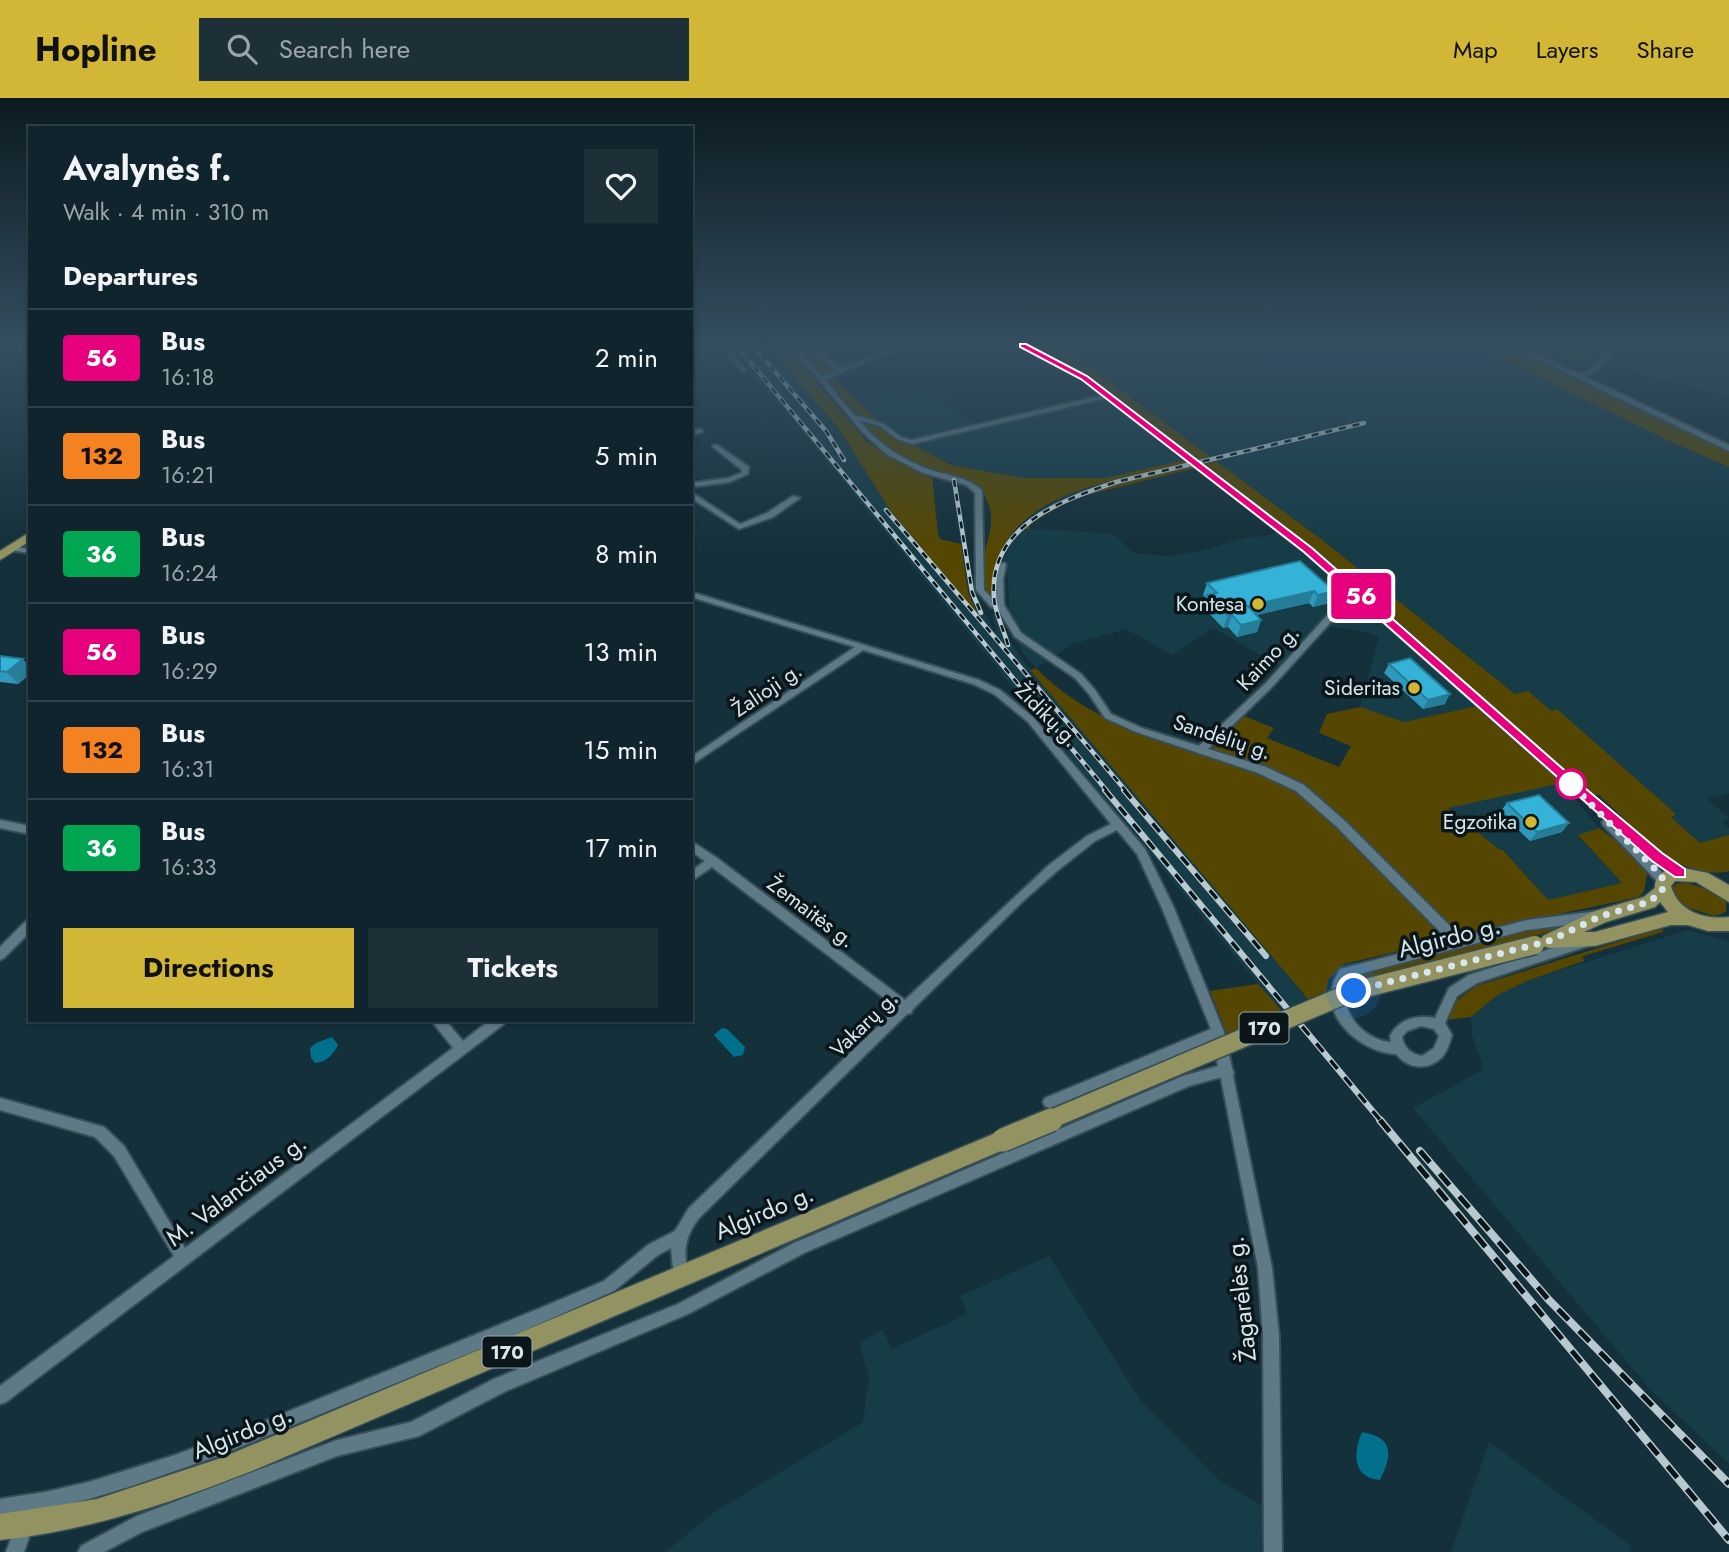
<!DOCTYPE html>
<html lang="en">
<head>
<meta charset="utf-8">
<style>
	body { margin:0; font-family:Jost,sans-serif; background:#1d3038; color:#f1f3f6; height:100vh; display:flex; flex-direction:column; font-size:26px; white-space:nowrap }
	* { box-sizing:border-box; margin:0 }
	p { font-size:23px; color:#9ba4a9 }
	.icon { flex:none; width:38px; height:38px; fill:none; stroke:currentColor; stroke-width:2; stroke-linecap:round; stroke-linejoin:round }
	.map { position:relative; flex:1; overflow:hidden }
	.sheet { position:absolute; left:28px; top:28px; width:665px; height:896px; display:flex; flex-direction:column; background:#0f242c; border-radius:0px; box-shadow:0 2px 5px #0004,0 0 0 2px #2f4148 }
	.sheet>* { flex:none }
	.badge { padding:0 14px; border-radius:5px; font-size:24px; line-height:46px }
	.you { position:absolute; width:35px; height:35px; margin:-18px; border:5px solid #fff; border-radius:50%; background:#1a73e8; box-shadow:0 0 0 10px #1a73e833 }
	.map>.badge { position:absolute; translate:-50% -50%; box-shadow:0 0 0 4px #fff }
	h2 { padding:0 35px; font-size:26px; line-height:63px }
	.round { display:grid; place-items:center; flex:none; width:74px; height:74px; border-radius:0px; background:#1d3038 }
	.headline { display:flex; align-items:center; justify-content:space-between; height:119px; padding:0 35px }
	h1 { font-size:33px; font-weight:700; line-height:52px }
	.cta { display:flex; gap:14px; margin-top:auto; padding:14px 35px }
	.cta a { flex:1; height:80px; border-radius:0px; background:#d2b736; color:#111; font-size:28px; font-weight:700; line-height:80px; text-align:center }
	.cta a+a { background:#1d3038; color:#f1f3f6 }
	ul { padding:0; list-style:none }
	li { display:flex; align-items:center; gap:21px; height:98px; padding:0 35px; border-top:2px solid #2f4148 }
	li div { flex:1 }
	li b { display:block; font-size:26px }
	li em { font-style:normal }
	li .badge { min-width:77px; font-weight:700; text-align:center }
	header { display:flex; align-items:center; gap:42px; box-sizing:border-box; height:98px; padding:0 35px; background:#d2b736; color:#111 }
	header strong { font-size:33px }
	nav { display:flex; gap:38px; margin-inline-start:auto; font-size:24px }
	.search { width:490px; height:63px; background:#1d3038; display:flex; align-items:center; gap:18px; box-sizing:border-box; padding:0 24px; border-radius:0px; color:#9ba4a9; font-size:26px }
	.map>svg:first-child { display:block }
	.built { fill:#163c48 }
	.green { fill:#554701 }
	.water { fill:#00708c }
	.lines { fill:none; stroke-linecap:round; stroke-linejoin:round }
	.minor-casing { stroke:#384e56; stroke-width:4 }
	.secondary-casing { stroke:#384e56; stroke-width:4 }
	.primary-casing { stroke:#384e56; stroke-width:3 }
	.minor { fill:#5d7a86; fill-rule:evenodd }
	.secondary { fill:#5d7a86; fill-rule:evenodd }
	.primary { fill:#939362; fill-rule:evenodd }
	.rail-far2-casing { stroke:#b8cad0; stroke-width:4.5 }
	.rail-far1-casing { stroke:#b8cad0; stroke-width:6 }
	.rail-casing { stroke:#b8cad0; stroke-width:8 }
	.rail-far2 { stroke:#0b161b; stroke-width:2.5; stroke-dasharray:7; stroke-linecap:butt }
	.rail-far1 { stroke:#0b161b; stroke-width:3.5; stroke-dasharray:11; stroke-linecap:butt }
	.rail { stroke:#0b161b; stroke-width:5; stroke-dasharray:15; stroke-linecap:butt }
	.primary-bridge-far1-casing { stroke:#384e56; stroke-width:21; stroke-linecap:butt }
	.primary-bridge-casing { stroke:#384e56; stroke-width:26; stroke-linecap:butt }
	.primary-bridge-far1 { stroke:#939362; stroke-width:18 }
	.primary-bridge { stroke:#939362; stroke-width:23 }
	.wall { fill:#2e99ba }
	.shaded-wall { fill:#257d97 }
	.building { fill:#35b2d8; stroke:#257d97; stroke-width:2 }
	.line { fill:#e6007e; stroke:#fff; stroke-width:2 }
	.walk { stroke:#d6e6ec; stroke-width:7; stroke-dasharray:0 12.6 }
	.poi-dot { fill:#d2b736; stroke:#0b161b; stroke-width:2.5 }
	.stop-dot { fill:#fff; stroke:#e6007e; stroke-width:3.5 }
	.labels { text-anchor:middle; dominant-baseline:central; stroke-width:7; stroke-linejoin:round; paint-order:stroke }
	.shield { fill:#0b161b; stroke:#99a8ad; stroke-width:2 }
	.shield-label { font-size:19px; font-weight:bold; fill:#d6e6ec }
	.poi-label { font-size:21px; fill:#d6e6ec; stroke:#0b161b; text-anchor:end }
	.street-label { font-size:21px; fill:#d6e6ec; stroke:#0b161b }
	.near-street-label { font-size:24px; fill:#d6e6ec; stroke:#0b161b }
</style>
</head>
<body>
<header>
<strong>Hopline</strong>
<div class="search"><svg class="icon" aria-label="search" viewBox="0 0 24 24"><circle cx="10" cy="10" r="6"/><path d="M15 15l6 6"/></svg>Search here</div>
<nav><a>Map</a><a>Layers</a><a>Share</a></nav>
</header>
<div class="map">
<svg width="1729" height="1454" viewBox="0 0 1729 1454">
	<rect width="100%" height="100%" fill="#14303a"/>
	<path class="built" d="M726,247H766L837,328L890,412L977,513L968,494L951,381H956L975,493L986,519L997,536L992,516L999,515L1009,542L1030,572L1308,901L1281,912L1258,886L790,319L767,297Z
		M806,247H842L858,263L834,272Z
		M1061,247H1480L1489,252L1486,253L1663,340L1729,369V695L1707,701L1729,720L1722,724L1729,730V737L1700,745L1670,718L1676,716L1557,612L1551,613L1528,593L1515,596L1321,441Z
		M1625,247H1729V299L1607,266Z
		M893,289L899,294L921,290L932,291L978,330L1105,300L1185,362L1106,380L1080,381L1023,380L951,367L880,329L853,298Z
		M1190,366L1193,368L1082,396L1042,415L1022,430L1113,436L1134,455L1167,458L1200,453L1253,438L1255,440L1280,434L1477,608L1404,624L1360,609L1379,539L1366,534L1330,529L1287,572L1213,530L1172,557L1126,531L1073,546L1036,570L1023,556L1011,533L1007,469L998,468L996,500H992L994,466L1008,439L1033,416L1062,399L1102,385Z
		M1562,685L1599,730L1578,738L1622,785L1548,802L1504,752H1500L1447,709Z
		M1687,832L1729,843V1366L1648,1289L1413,1010L1484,971L1472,937L1471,919L1496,898L1527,883Z
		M1049,1158L1141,1303L1219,1382L1263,1408L1261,1454H665L713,1415L863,1324L869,1278L859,1245L883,1231L891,1251L967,1216L960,1198Z
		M1489,1344L1631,1448L1630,1454H1451Z"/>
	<path class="green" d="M766,247H785L867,344L892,360L932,377L938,436L940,441L961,446L968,494L978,517L890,412L837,328Z
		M793,247H806L834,272L824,278L819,276Z
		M1028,247H1061L1212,360L1199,363L1087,278Z
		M1480,247H1506L1729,352V369L1663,340L1485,253L1488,251Z
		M1543,247H1610C1583,274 1573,261 1543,247Z
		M833,279L878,323L880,329L951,367L1023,380H1106L1185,362L1190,366C1112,383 989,395 992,500C969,482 992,443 991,420C991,408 985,398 980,388L906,362L883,348L830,285L829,282Z
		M1216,363L1321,441L1515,596L1528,593L1551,613L1557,611L1676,716L1671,719L1700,745L1729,737V773C1708,779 1679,767 1661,756L1599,697H1595L1580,687L1369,498L1304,443L1203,366Z
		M1193,368L1196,370L1078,399L1031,424L1029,431H1021C1067,389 1135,382 1193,368Z
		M1036,570C1083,618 1142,637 1205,658L1244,618L1274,630L1267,640L1339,669L1351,648L1319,635L1327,616L1360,609L1404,624L1477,608L1562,685L1448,710L1500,752H1503L1548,802L1622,785L1578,737L1599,730L1626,750L1648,772L1644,793L1639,799L1535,821L1344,866L1328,882L1326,894L1308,901L1030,572Z
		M1688,785L1718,795L1726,804V814L1715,818L1678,807L1670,792L1676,786Z
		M1571,826L1539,837L1344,888L1348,881L1358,875L1535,831Z
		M1662,830L1663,834L1583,858L1584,863L1527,883L1496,898L1471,919L1447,922L1456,903L1476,888Z
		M1258,886L1281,912L1227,936L1210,893Z"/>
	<path class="water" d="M722,930L727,931L745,949L743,957L734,959L714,937Z
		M332,939L338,947C334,956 325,965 315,965L311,960L310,950L316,945Z
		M1362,1334C1395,1340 1392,1357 1380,1382C1352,1380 1353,1354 1362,1334Z"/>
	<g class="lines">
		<defs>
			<path id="minor" d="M0,247H7L0,251Z
				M718,247H724L746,272V274H742Z
				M786,247H792L822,278L838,272L832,270L806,247H813L836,268L844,269L876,256L913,247H924L880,258L825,282L854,317L884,326L901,339L912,342L1103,297L1082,280L1020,247H1028L1086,278L1311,450L1578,686L1661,756L1684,772L1685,775L1684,778H1676L1637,748L1669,782L1667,785H1659L1603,727L1602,724L1605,721L1362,505L1347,509L1339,515L1271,590L1208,651L1266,669L1304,687L1345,723L1461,839L1527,822L1598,813L1602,815L1604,818L1602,821L1598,823L1527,832L1348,879C1335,907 1360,942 1391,944L1390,938C1399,921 1416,917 1435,920L1449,890L1469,877L1587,839L1591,841L1593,844L1591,847L1477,885L1457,898L1445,925L1452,937C1450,944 1447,954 1442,959C1428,973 1408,971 1396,956C1364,955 1322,922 1333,887C1334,881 1337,876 1340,871L1449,843L1337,729L1296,693L1258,675L1136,634L1105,620L1089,596L1075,580L1015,539L997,510L991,509L976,492L975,395L966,387L923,375L886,356L862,334L819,282ZM1107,300L1305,454L1357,501L1341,505L1333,511L1265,586L1199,648L1142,630L1111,616L1095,592L1081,576L1021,535L1004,507L1003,481L1006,467L1005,465H1002L998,467L995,481L996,504L984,492L982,392C967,379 949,378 931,372C902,362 878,346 859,322L880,328L897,341L912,346ZM1421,928L1434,931L1439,938L1434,950L1422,958C1411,956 1404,950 1402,939L1407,933Z
				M1614,247H1620L1593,275L1577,280V278L1589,273Z
				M700,331L703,333L702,334L691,337V333Z
				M713,347H717L749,369L748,376L730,384L691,389V385L728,380L741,375L742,372L713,349Z
				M691,394L740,426L767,415L793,398L800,400L773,419L739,431L691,400Z
				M8,448L30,451V455L8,452Z
				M691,494L979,582L1000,592L1034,620L1145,751L1174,810L1224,934L1232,970L1234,975L1233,978L1272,1170L1279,1238L1282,1454H1264L1263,1238L1258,1170L1221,980H1218L1189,988L804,1155L688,1216L506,1293L419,1338L337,1358L142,1434L104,1454H78L81,1448L137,1418L337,1342L411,1324L494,1281L678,1206L794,1145L1183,978L1218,968L1213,942L1050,1010L1045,1008L1043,1004L1045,1000L1211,931L1162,810L1137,756L1117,732L1095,743L1057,773L1022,804L913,911L911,915L907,916L699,1120C687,1136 683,1149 687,1169C689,1176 691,1178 688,1185L683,1187L678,1185L673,1170L671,1150L658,1157L614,1193L516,1236L218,1358L132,1388L89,1401L45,1411L0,1417V1401L45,1394L89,1384L175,1357L260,1325L538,1211L604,1183L648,1147L675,1133L689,1110L897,910L712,769L691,783V773L705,763L691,753V743L717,760L905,902L1049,767L1087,738L1111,726L1028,624L994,596L973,586L863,552L691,667V659L855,549L691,499Z
				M0,722L30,728V736L0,730Z
				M30,821V834L4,860L0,862V849L26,823Z
				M431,922H445L463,943L490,922H506L504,926L466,955L6,1304L0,1306V1288L174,1158L114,1058L95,1039L0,1012V1000L104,1029L124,1048L185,1150L453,950Z
				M24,1419L30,1422L33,1428L24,1454H6L18,1422Z"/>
			<path id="secondary" d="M1507,247H1518L1729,347V353Z"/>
			<path id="primary" d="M30,434V443L0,462V453Z
				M1678,769L1708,775L1729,787V804L1696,784L1675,783L1671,788C1678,814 1705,822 1729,819V833H1708L1688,827H1671L1595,848L1549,850L1543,848L1540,843L1543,838L1595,813L1644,799L1655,790C1654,777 1666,771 1678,769ZM1660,804L1668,814L1595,834H1584L1606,824L1655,809Z
				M1003,1032L1010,1035L1013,1042L1010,1049L252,1373C170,1405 88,1433 0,1442V1416L97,1401L221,1360Z"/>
		</defs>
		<use href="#minor" class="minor-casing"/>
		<use href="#secondary" class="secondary-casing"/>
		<use href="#primary" class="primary-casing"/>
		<use href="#minor" class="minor"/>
		<use href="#secondary" class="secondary"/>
		<use href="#primary" class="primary"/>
		<defs>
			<path id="rail-far2" d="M736,247L1107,693
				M752,247L826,333L844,362
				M954,382L972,494L981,515
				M886,412L1126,693
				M1008,547C1004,532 995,515 994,500C988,428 1060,403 1116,384L1364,325"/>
			<path id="rail-far1" d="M1105,692L1381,1023
				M1124,692L1266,858"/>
			<path id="rail" d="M1380,1022L1729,1442
				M1420,1053L1548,1201L1729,1386"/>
		</defs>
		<use href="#rail-far2" class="rail-far2-casing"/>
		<use href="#rail-far1" class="rail-far1-casing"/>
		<use href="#rail" class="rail-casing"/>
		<use href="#rail-far2" class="rail-far2"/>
		<use href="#rail-far1" class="rail-far1"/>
		<use href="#rail" class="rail"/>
		<defs>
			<path id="primary-bridge-far1" d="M1047,1023L1354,893L1535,847"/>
			<path id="primary-bridge" d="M1003,1042L1051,1022"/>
		</defs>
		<use href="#primary-bridge-far1" class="primary-bridge-far1-casing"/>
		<use href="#primary-bridge" class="primary-bridge-casing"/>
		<use href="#primary-bridge-far1" class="primary-bridge-far1"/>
		<use href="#primary-bridge" class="primary-bridge"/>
	</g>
	<path class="wall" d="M1449,247H1472L1456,251Z
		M1207,485L1334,493L1329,505L1313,509L1309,505L1257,517L1261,522L1257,534L1237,539L1228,529L1223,530L1203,509L1206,500L1203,497Z
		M0,558L23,561L30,570V576L18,586L0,584Z
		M1389,566L1445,606L1423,611L1384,575Z
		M1507,705L1562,734L1530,743L1500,714Z"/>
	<path class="shaded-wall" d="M1458,247H1472L1456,251Z
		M1314,493L1309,505L1243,520L1248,508Z
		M1334,493L1329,505L1313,509L1318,497Z
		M1232,517L1228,529L1223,530L1228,518Z
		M1261,522L1257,534L1237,539L1241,527Z
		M23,561L30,570V576L18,586L7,574Z
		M1450,596L1445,606L1423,611L1428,602Z
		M1569,725L1562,734L1530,743L1537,734Z"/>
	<path class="building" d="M1300,463L1334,493L1318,497L1314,493L1248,508L1261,522L1241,527L1232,517L1228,518L1207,497L1217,495L1207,485Z
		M0,558L23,561L7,574L0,573Z
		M1410,560L1450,596L1428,602L1389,566Z
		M1539,697L1569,725L1537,734L1507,705Z"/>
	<linearGradient id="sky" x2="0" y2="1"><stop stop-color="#0b1a20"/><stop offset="0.55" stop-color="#344e60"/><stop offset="1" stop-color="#344e60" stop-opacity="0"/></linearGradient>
	<rect width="1729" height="451" fill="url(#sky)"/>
	<path class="line" d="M1020,246H1026L1087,278L1312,450L1579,685L1662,755L1685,771V779H1675L1652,763L1304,454L1081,281L1020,249Z"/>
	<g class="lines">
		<path class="walk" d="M1354,893L1549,843L1601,818L1649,804L1662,793L1664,782L1656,772L1571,686"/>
	</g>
	<g class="poi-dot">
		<circle cx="1258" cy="506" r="7"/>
		<circle cx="1414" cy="590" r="7"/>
		<circle cx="1531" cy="724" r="7"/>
	</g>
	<circle class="stop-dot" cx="1571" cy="686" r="14"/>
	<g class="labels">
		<g class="shield">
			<rect x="1239.5" y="914.5" width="49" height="31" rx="5"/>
			<rect x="482.5" y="1238.5" width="49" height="31" rx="5"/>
		</g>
		<g class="shield-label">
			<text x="1264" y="930">170</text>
			<text x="507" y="1254">170</text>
		</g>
		<g class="poi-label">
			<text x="1244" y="506">Kontesa</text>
			<text x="1400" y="590">Sideritas</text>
			<text x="1517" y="724">Egzotika</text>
		</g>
		<g class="street-label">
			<text transform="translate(1268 560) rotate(-47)">Kaimo g.</text>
			<text transform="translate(767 592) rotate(-34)">Žalioji g.</text>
			<text transform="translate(1047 617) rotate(45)">Židikų g.</text>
			<text transform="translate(1222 639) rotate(18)">Sandėlių g.</text>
			<text transform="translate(811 814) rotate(37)">Žemaitės g.</text>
			<text transform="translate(864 926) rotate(-44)">Vakarų g.</text>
		</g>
		<g class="near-street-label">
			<text transform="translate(1449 839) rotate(-14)">Algirdo g.</text>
			<text transform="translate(236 1092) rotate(-37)">M. Valančiaus g.</text>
			<text transform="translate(764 1114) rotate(-23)">Algirdo g.</text>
			<text transform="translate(1241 1201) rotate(-96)">Žagarėlės g.</text>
			<text transform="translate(242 1334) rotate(-22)">Algirdo g.</text>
		</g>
	</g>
</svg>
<div class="you" style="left:1354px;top:893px"></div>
<b class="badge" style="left:1361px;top:498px;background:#e6007e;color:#fff">56</b>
<section class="sheet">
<div class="headline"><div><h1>Avalynės f.</h1><p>Walk · 4 min · 310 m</p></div><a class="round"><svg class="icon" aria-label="heart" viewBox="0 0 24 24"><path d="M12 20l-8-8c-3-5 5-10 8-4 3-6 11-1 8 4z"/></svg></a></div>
<h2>Departures</h2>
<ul>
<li><span class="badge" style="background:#e6007e;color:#fff">56</span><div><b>Bus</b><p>16:18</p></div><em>2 min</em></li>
<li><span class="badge" style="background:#f58220;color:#111">132</span><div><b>Bus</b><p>16:21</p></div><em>5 min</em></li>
<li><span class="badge" style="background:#00a651;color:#fff">36</span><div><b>Bus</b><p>16:24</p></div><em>8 min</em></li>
<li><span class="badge" style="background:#e6007e;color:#fff">56</span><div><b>Bus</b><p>16:29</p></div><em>13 min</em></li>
<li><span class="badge" style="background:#f58220;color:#111">132</span><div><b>Bus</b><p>16:31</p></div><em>15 min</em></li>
<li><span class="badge" style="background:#00a651;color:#fff">36</span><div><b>Bus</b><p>16:33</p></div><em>17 min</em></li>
</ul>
<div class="cta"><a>Directions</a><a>Tickets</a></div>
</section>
</div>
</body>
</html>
